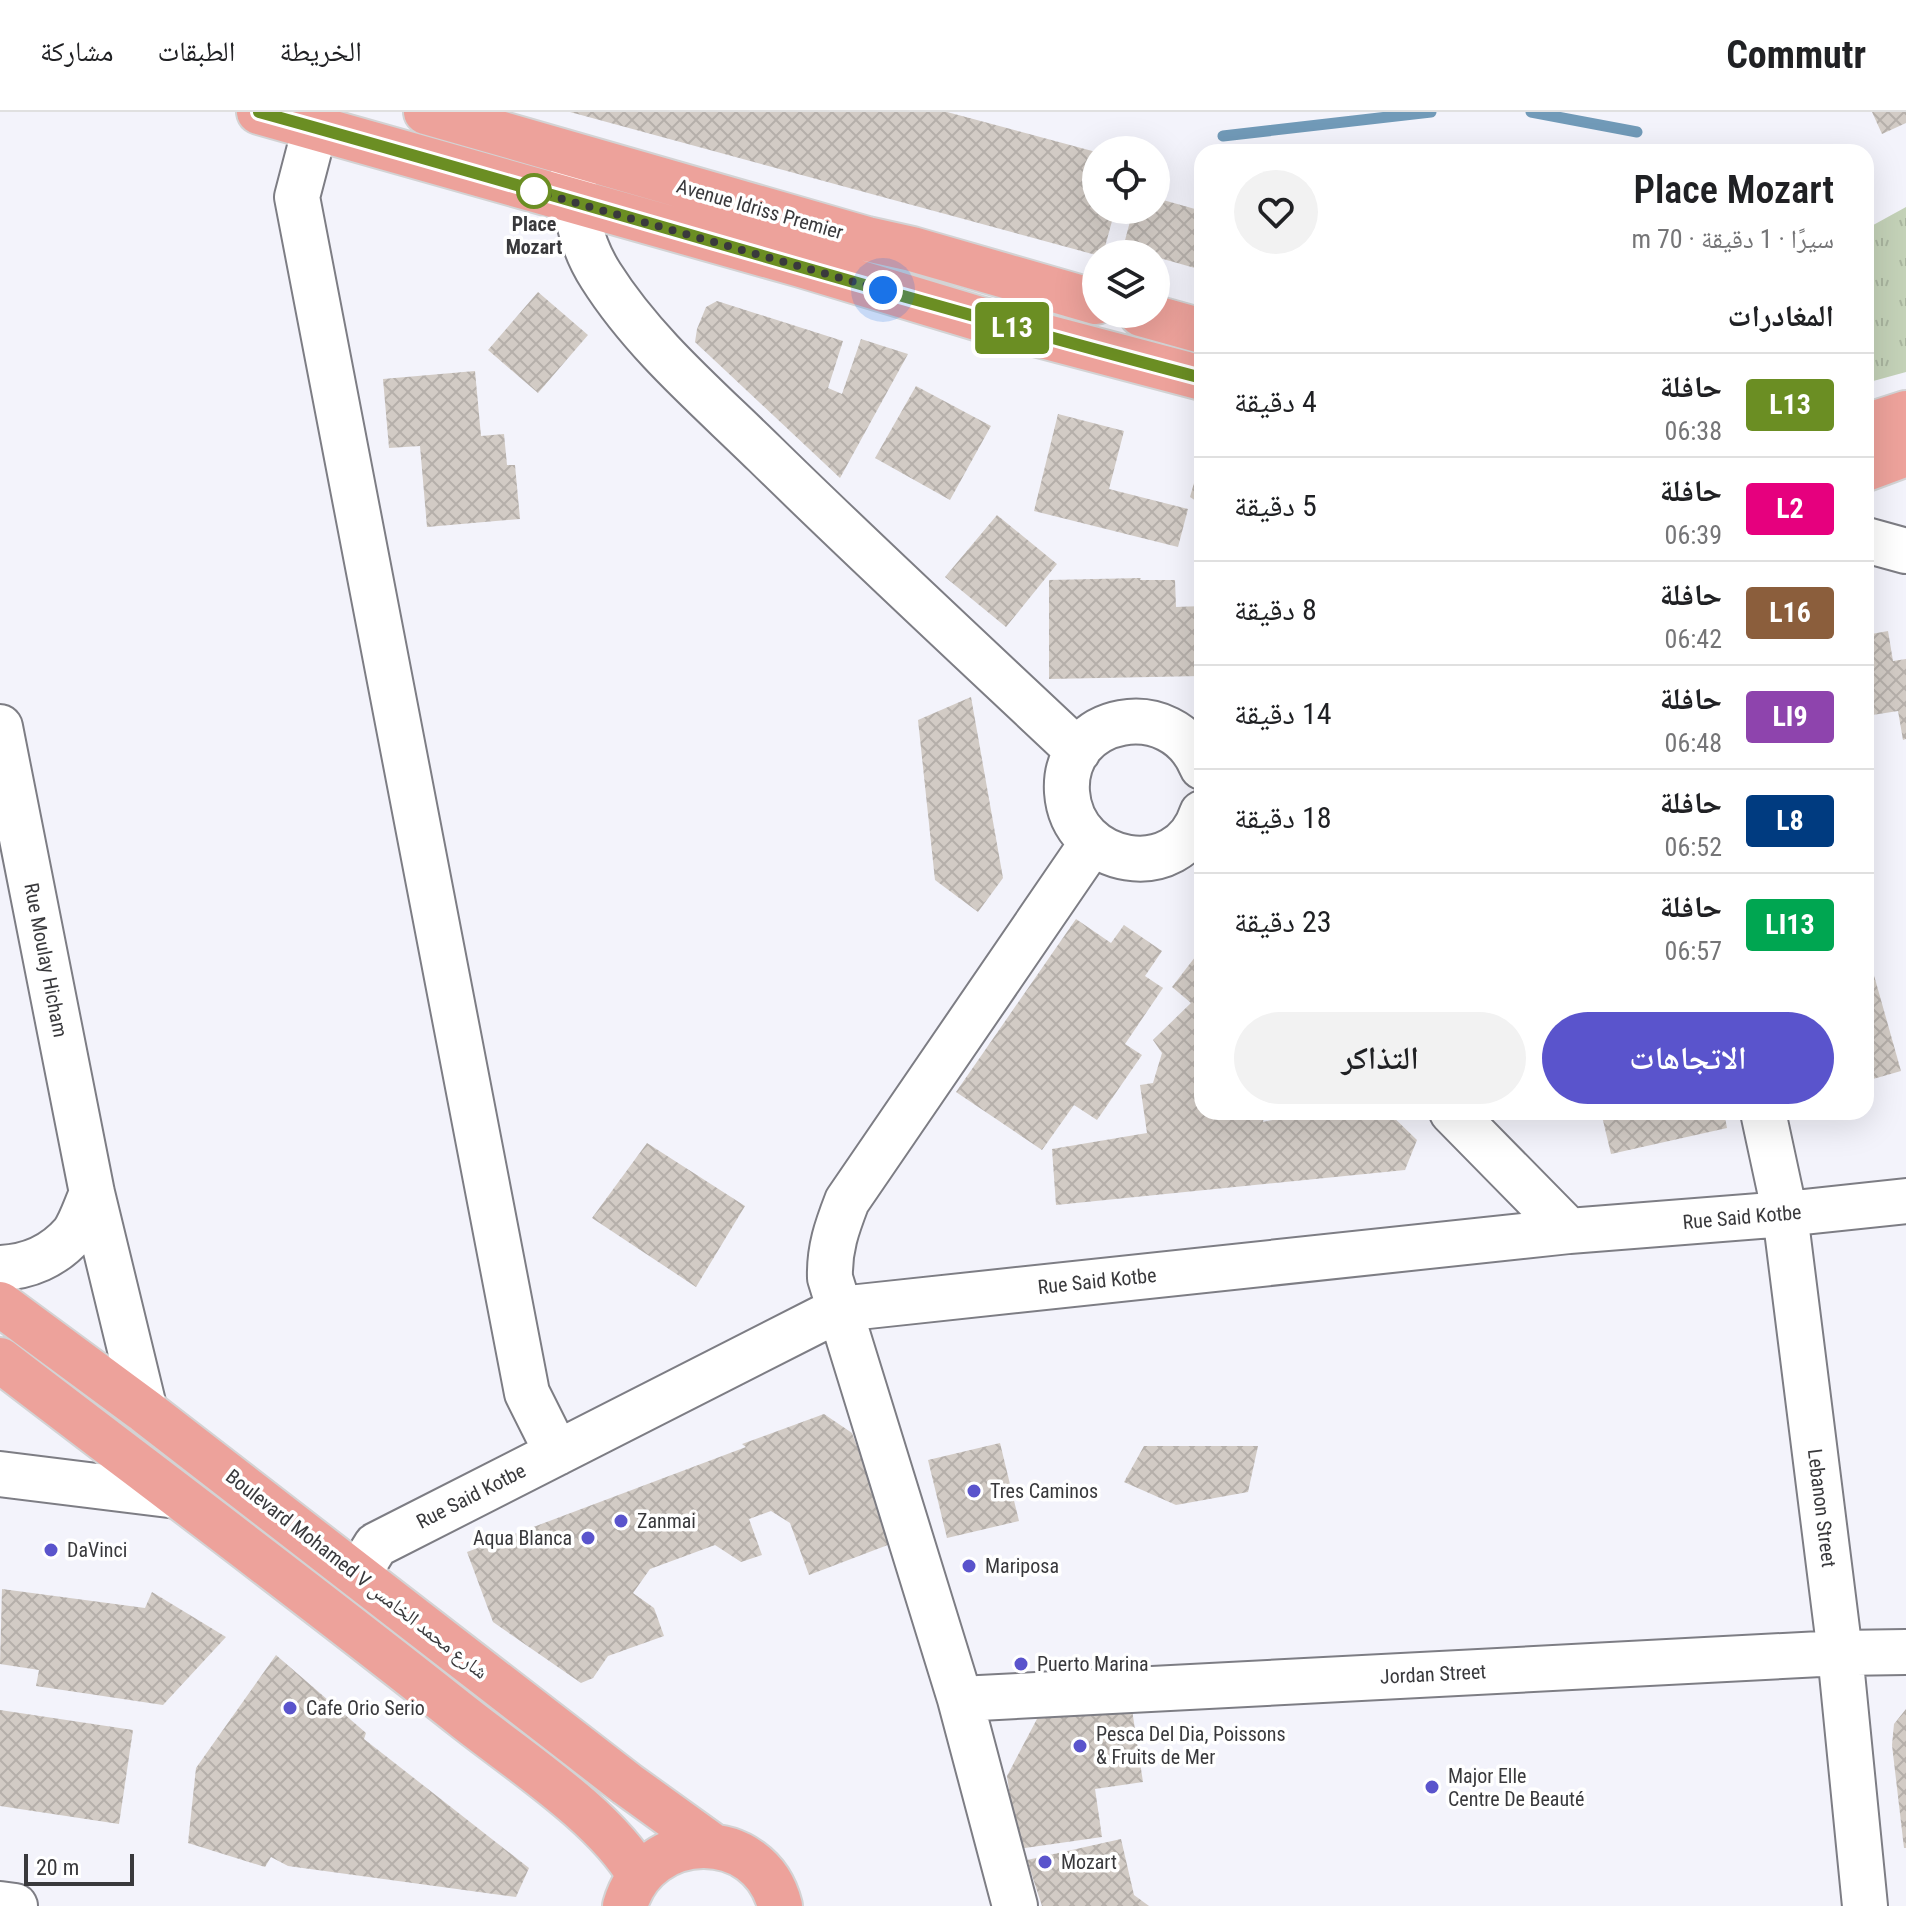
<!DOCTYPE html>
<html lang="ar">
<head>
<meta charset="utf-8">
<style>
	body { margin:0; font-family:"Roboto Condensed","Noto Naskh Arabic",sans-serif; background:#f2f2f2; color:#202124; direction:rtl; height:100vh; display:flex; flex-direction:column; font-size:30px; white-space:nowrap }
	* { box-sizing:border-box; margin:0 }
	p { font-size:26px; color:#757577 }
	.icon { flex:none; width:44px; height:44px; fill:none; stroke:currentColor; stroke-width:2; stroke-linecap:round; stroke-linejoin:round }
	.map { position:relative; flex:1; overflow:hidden; direction:ltr }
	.panel { position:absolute; left:1194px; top:32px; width:680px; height:976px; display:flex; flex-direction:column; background:#fff; border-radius:24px; box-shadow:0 8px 32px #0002; direction:rtl }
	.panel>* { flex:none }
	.badge { padding:0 16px; border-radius:6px; font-size:28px; line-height:52px }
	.controls { position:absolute; left:1082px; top:24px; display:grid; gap:16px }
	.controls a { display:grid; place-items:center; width:88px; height:88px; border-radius:50%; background:#fff; box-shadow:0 8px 32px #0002; font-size:40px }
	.scale { position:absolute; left:24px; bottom:20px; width:110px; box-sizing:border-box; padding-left:8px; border:4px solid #39393c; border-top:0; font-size:22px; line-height:28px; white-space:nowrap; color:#39393c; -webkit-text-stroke:6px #fff; paint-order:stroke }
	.you { position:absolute; width:40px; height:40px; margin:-20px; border:6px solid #fff; border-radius:50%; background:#1a73e8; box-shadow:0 0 0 12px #1a73e833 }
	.map>.badge { position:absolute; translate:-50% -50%; box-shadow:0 0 0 4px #fff }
	h2 { padding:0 40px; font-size:30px; line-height:72px }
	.round { display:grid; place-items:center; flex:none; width:84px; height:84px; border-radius:42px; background:#f2f2f2 }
	.overview { display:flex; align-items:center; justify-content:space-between; height:136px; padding:0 40px }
	h1 { font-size:38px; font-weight:600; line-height:60px }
	.primary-button { display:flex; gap:16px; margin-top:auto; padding:16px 40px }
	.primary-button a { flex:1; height:92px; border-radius:48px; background:#5a54cc; color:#fff; font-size:32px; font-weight:600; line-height:92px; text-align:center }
	.primary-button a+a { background:#f2f2f2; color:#202124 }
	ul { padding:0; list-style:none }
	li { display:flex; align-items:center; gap:24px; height:104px; padding:0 40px; border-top:2px solid #e0e0e0 }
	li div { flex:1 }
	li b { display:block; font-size:30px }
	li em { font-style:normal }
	li .badge { min-width:88px; font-weight:700; text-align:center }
	header { display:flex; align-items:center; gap:48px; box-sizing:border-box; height:112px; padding:0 40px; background:#fff; border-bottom:2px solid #e0e0e0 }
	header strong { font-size:38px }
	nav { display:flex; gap:44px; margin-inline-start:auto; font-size:28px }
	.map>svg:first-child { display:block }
	.park { fill:url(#park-tufts) }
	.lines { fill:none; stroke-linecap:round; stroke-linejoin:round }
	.stream { stroke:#719ab8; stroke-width:11 }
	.building { fill:url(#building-cross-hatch) }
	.minor-casing { stroke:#7d7d84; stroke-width:48 }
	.major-casing { stroke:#d3d3d4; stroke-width:48 }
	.minor { stroke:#fff; stroke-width:44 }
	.major { stroke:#eda29b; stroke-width:44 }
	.line-casing { stroke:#fff; stroke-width:18 }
	.line { stroke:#6b8e23; stroke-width:12 }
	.walk { stroke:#39393c; stroke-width:8; stroke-dasharray:0 14.4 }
	.stop-dot { fill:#fff; stroke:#6b8e23; stroke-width:4 }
	.poi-dot { fill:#5a54cc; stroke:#fff; stroke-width:3 }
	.labels { text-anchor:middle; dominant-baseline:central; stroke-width:7; stroke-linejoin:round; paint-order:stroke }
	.street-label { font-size:20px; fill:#39393c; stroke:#fff }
	.stop-label { font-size:20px; font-weight:bold; fill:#39393c; stroke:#fff }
	.poi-label { font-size:20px; fill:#39393c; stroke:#fff; text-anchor:start }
</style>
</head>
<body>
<header>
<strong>Commutr</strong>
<nav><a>الخريطة</a><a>الطبقات</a><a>مشاركة</a></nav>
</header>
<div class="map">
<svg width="1906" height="1794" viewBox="0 0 1906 1794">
	<defs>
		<pattern id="park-tufts" width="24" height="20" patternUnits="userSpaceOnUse" patternTransform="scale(2)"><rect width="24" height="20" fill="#c3d1b7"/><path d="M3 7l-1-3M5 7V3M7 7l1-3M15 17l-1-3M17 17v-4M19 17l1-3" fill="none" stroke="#a8b49e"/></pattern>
		<pattern id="building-cross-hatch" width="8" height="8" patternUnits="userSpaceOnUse" patternTransform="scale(2)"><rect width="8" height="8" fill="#d2cbc5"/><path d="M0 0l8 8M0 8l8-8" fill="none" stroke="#b5afaa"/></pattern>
	</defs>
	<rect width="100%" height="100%" fill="#f3f3fb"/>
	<path class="park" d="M1906,95V260L1866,271V117Z"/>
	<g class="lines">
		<path class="stream" d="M1531,0L1637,20
			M1223,24L1431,0"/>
	</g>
	<path class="building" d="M570,0H947L1096,40V98H1115L1103,142L1096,143Z
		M1872,0H1906V11L1882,22Z
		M1156,86L1202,99V158L1156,145V142H1145L1123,136L1133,98H1156Z
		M538,180L588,223L538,281L488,238Z
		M717,189L843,229L828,276L842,282L861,227L908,242L840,366L695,230L697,217L706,195Z
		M475,259L481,324L504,322L507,353H515L520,407L427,415L420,334L389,336L383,267Z
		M916,274L991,314L950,388L875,346Z
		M1058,302L1124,319L1109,377L1188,397L1178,435L1034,399Z
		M1202,354V393L1190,385L1196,364Z
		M997,403L1057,452L1006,515L945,465Z
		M1141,466L1140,468H1175L1176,495L1202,494V564L1049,567V468Z
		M1888,519L1893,549L1906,547V627L1903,628L1898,599L1866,604V523Z
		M971,585L1003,766L978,800L935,768L918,608Z
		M1076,807L1111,831L1124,813L1162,839L1145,864L1163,876L1125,932L1142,943L1097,1008L1074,993L1042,1038L956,980Z
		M1866,835L1901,959L1866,969Z
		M1202,836V1000H1265L1263,1010L1282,1006L1284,1000H1388L1417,1028L1405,1058L1056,1093L1052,1037L1147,1021L1140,973L1153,971L1162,941L1153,928L1191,891L1172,875Z
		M1601,1000H1724L1727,1016L1611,1042Z
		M647,1031L745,1094L696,1175L592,1106Z
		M824,1302L852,1321L893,1431L809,1463L790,1411L771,1399L749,1407L762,1443L741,1450L715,1433L650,1457L633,1481L654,1496L664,1524L608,1544L593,1566L581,1571L493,1510L467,1440L746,1335L742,1332Z
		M1000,1331L1019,1409L947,1426L928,1348Z
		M1144,1334H1258L1248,1380L1176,1393L1124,1370Z
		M2,1477L145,1496L152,1480L226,1525L163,1593L36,1574L39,1558L0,1552Z
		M276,1543L366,1621L364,1627L529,1756L516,1785L288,1754L271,1745L265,1755L188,1731L196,1656Z
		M1131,1591L1143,1670L1095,1677L1102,1725L1018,1737L1007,1664L1038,1605Z
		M1906,1597V1736H1904L1892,1633L1894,1612Z
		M0,1598L133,1618L119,1712L0,1694Z
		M1121,1727L1134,1783L1149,1794H1042L1027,1748Z"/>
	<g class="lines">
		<defs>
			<path id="minor" d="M315,16L297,85L527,1281L557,1341
				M573,54C574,94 579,130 601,164C644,232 708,286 765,342C868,443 974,541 1078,639
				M1866,428L1906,439
				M0,615L92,1081L145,1299
				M1202,655C1173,582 1062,602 1067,680C1072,755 1179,773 1202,701
				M1452,1000L1569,1119
				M1763,1000L1785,1102L1840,1541L1865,1794
				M0,1156C28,1155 54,1144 73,1122C81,1111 86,1094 92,1081
				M0,1362L177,1384
				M358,1462L376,1433L840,1197L1569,1119L1785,1102L1906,1089
				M960,1587L1840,1541L1906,1540
				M0,1792L15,1794
				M1015,1794L960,1587L830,1166C829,1137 837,1115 847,1089L1092,731"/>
			<path id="major" d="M259,0L801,153L993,211L1202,266
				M426,0L867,127L912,137L1096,190
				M1141,202L1202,219
				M1866,314L1906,301
				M1866,357L1906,342
				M0,1192L145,1299L627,1672L713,1734
				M0,1248C155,1367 312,1484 465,1606C518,1648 606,1705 639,1763
				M625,1794C647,1715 760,1713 780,1794"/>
		</defs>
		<use href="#minor" class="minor-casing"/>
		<use href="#major" class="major-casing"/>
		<use href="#minor" class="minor"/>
		<use href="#major" class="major"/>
	</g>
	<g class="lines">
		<defs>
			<path id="line" d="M259,0C574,87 886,183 1202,266"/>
		</defs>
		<use href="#line" class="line-casing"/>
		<use href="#line" class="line"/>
		<path class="walk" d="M534,79L883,178"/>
	</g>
	<circle class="stop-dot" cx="534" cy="79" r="16"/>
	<g class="poi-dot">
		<circle cx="974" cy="1379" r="8"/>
		<circle cx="621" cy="1409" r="8"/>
		<circle cx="588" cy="1426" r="8"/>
		<circle cx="51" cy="1438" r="8"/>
		<circle cx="969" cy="1454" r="8"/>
		<circle cx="1021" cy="1552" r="8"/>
		<circle cx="290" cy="1596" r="8"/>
		<circle cx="1080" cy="1634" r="8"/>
		<circle cx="1432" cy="1675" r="8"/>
		<circle cx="1045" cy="1750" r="8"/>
	</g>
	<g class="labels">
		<g class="street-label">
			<text transform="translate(760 97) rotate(16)">Avenue Idriss Premier</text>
			<text transform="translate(46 848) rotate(79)">Rue Moulay Hicham</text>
			<text transform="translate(1742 1105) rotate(-5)">Rue Said Kotbe</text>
			<text transform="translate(1097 1169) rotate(-6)">Rue Said Kotbe</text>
			<text transform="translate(471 1384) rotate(-27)">Rue Said Kotbe</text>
			<text transform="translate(1822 1396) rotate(83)">Lebanon Street</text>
			<text transform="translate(357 1462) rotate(38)">Boulevard Mohamed V شارع محمد الخامس</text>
			<text transform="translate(1433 1562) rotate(-3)">Jordan Street</text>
		</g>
		<g class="stop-label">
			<text x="534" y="112">Place<tspan x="534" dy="23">Mozart</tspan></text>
		</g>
		<g class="poi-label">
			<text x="990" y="1379">Tres Caminos</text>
			<text x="637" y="1409">Zanmai</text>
			<text x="572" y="1426" text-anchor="end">Aqua Blanca</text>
			<text x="67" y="1438">DaVinci</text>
			<text x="985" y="1454">Mariposa</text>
			<text x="1037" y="1552">Puerto Marina</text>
			<text x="306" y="1596">Cafe Orio Serio</text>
			<text x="1096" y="1622">Pesca Del Dia, Poissons<tspan x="1096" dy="23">&amp; Fruits de Mer</tspan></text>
			<text x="1448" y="1664">Major Elle<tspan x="1448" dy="23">Centre De Beauté</tspan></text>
			<text x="1061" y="1750">Mozart</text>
		</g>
	</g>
</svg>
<div class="controls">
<a><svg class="icon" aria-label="locate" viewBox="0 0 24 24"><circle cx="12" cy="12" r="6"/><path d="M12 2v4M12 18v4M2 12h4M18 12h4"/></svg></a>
<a><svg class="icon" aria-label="layers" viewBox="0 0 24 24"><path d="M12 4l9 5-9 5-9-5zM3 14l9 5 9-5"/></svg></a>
</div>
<div class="scale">20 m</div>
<div class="you" style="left:883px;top:178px"></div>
<b class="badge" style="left:1012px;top:216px;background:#6b8e23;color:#fff">L13</b>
<section class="panel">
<div class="overview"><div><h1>Place Mozart</h1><p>سيرًا · 1 دقيقة · 70 m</p></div><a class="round"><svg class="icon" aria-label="heart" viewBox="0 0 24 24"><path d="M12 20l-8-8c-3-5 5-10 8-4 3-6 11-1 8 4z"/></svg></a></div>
<h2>المغادرات</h2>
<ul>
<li><span class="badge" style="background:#6b8e23;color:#fff">L13</span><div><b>حافلة</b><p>06:38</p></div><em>4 دقيقة</em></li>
<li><span class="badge" style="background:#e6007e;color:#fff">L2</span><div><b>حافلة</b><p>06:39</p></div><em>5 دقيقة</em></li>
<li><span class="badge" style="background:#8b5e3c;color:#fff">L16</span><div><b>حافلة</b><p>06:42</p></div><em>8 دقيقة</em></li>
<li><span class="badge" style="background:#8e44ad;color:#fff">LI9</span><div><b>حافلة</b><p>06:48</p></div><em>14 دقيقة</em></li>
<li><span class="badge" style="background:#003b80;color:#fff">L8</span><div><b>حافلة</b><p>06:52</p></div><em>18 دقيقة</em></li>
<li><span class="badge" style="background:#00a651;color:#fff">LI13</span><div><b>حافلة</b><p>06:57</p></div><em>23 دقيقة</em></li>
</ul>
<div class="primary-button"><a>الاتجاهات</a><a>التذاكر</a></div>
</section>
</div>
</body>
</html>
